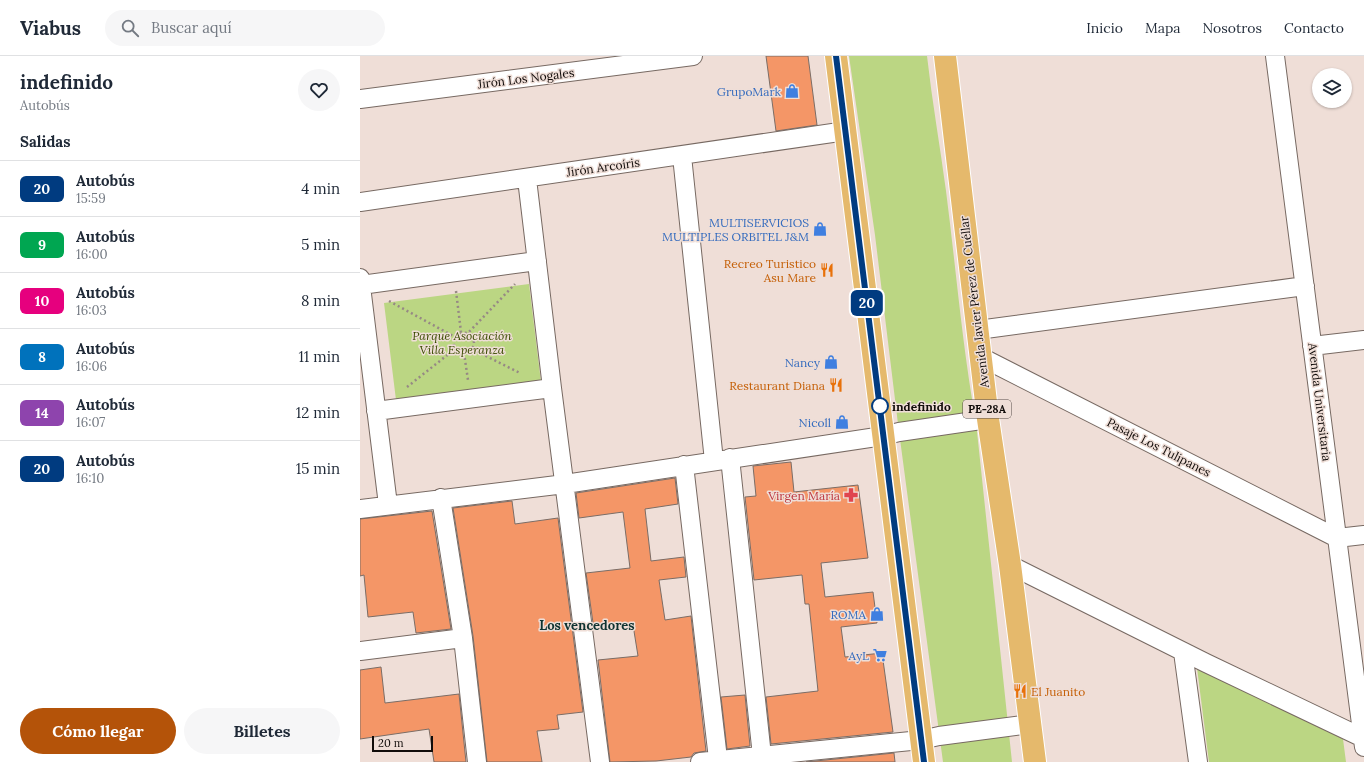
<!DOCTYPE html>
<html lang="es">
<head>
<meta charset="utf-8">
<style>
	body { margin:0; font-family:Lora,serif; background:#f6f6f7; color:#1f2937; height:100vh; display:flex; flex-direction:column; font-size:15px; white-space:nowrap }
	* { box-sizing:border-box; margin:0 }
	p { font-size:13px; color:#747a83 }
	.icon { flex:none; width:22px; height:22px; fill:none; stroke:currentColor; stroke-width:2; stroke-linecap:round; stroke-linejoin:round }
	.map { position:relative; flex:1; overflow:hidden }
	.details { display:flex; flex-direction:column; background:#fff; width:360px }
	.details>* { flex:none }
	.badge { padding:0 8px; border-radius:6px; font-size:14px; line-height:26px }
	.tools { position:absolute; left:952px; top:12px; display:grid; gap:8px }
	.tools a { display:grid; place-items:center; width:40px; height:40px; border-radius:50%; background:#fff; box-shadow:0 1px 3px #0004; font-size:20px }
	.scale { position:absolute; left:12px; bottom:10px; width:61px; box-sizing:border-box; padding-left:4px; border:2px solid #110c0a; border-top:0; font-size:11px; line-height:14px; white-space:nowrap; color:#110c0a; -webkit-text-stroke:3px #efded7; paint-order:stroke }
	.map>.badge { position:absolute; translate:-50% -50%; box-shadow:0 0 0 2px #fff }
	h2 { padding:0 20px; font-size:15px; line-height:36px }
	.round { display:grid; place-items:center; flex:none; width:42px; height:42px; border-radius:21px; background:#f6f6f7 }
	.headline { display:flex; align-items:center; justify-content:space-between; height:68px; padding:0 20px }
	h1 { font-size:19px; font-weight:700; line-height:30px }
	.cta { display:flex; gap:8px; margin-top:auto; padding:8px 20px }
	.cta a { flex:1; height:46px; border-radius:24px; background:#b45309; color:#fff; font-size:16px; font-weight:700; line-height:46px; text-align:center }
	.cta a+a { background:#f6f6f7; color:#1f2937 }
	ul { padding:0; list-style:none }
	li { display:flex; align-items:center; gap:12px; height:56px; padding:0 20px; border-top:1px solid #e0e1e3 }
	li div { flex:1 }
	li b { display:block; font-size:15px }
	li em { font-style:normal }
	li .badge { min-width:44px; font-weight:700; text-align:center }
	header { display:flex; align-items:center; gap:24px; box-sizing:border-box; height:56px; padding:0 20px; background:#fff; border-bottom:1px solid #e0e1e3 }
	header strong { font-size:19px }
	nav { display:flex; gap:22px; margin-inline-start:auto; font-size:14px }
	.search { width:280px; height:36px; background:#f6f6f7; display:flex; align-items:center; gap:10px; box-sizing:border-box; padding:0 14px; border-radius:22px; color:#747a83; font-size:15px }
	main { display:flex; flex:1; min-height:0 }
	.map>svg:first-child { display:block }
	.green { fill:#bbd683 }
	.building { fill:#f49667; stroke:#7b6d66 }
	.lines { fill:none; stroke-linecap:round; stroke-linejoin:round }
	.street-casing { stroke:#776962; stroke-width:20 }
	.highway-casing { stroke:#fff; stroke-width:24 }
	.path { stroke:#968984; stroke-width:2.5; stroke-dasharray:2 3; stroke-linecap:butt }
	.street { stroke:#fff; stroke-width:18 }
	.highway { stroke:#e5b96c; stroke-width:22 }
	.line-casing { stroke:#fff; stroke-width:9 }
	.line { stroke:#003b80; stroke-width:6 }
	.stop-dot { fill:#fff; stroke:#003b80; stroke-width:2 }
	.labels { text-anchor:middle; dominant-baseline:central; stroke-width:3; stroke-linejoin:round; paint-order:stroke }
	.shield { fill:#efded7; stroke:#544b48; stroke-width:1 }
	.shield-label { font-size:11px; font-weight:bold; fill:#110c0a }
	.street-label { font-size:12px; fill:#110c0a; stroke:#efded7 }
	.shop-label { font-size:12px; fill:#366cbe; stroke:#efded7; text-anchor:end }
	.food-label { font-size:12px; fill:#c56008; stroke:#efded7; text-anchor:end }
	.park-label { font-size:12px; font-style:italic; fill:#3a4b00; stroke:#efded7 }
	.stop-label { font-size:12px; font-weight:bold; fill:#110c0a; stroke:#efded7; text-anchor:start }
	.health-label { font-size:12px; fill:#be3a42; stroke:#efded7; text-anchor:end }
	.neighbourhood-label { font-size:13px; font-weight:bold; fill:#103331; stroke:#efded7 }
</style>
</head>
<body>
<header>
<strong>Viabus</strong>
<div class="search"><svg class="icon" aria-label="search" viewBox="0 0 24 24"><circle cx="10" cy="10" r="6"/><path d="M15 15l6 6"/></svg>Buscar aquí</div>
<nav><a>Inicio</a><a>Mapa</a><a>Nosotros</a><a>Contacto</a></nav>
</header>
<main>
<section class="details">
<div class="headline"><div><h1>indefinido</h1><p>Autobús</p></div><a class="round"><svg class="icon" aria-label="heart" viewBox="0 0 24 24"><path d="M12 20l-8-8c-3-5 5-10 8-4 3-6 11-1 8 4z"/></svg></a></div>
<h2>Salidas</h2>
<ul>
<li><span class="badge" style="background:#003b80;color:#fff">20</span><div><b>Autobús</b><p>15:59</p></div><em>4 min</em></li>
<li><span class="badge" style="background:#00a651;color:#fff">9</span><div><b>Autobús</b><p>16:00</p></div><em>5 min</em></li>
<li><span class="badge" style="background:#e6007e;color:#fff">10</span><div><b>Autobús</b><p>16:03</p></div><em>8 min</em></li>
<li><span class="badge" style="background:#0072bc;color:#fff">8</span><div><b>Autobús</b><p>16:06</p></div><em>11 min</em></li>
<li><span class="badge" style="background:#8e44ad;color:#fff">14</span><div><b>Autobús</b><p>16:07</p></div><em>12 min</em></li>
<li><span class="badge" style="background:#003b80;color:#fff">20</span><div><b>Autobús</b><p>16:10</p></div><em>15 min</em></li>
</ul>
<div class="cta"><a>Cómo llegar</a><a>Billetes</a></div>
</section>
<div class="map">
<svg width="1004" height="706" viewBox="0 0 1004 706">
	<rect width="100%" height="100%" fill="#efded7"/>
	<path class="green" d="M489,0H567C572,45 580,90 586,135C596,212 602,289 616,366L652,706H583L538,368L515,179Z
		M169,228L181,326L36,344L24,247Z
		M837,612L983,683L986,706H849Z"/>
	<path class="building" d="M406,0H448L457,69L416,75Z
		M431,406L434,436L498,429L508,502L461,507L465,541L513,536L517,567L481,571L485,601L522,597L533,676L411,688L406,641L458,635L449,548H445L442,519L394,524L385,441L396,440L393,410Z
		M315,422L318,448L285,453L291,505L324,501L326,521L299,524L305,564L331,560L346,695L334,697L331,701L296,705L250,706L238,604L278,600L273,569L234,574L226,517L270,512L263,456L219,462L216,437Z
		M152,445L155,468L198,462L223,656L197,659L199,673L177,675L182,706H127L113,580L93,452Z
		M72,455L91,573L56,577L53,556L8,561L4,519L0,520V463Z
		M21,611L25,647L99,638L106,706H74L69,673L0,683V614Z
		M385,639L390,690L367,693L361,641Z
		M534,697L535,706H446Z"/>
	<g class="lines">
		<defs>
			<path id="street" d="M915,0L1004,691
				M0,43L333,0
				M322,100L354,405
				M167,123L192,332L240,706
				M0,146L486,75
				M0,222L28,449
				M1,229L177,205
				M618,274L945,230
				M952,290L1004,284
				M621,301L977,482L1004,479
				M16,355L192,332
				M370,402L402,700
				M324,409L358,703
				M81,442L103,582L117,706
				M0,453L205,428L523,380L539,376L628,363
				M650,509L846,607L1003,682
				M0,595L103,582
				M823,596L838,706
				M340,706L561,684L579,680L670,668"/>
			<path id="highway" d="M476,0L564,706
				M585,0L628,363L650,509L675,706"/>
		</defs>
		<use href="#street" class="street-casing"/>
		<use href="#highway" class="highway-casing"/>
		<path class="path" d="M96,235L101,276
			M29,245L95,281
			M108,277C126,292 98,306 94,289C92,279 100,276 108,277L155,228
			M112,293L160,317
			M104,297L108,324
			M47,331L95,293"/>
		<use href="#street" class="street"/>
		<use href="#highway" class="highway"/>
	</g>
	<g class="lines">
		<defs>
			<path id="line" d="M476,0L564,706"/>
		</defs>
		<use href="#line" class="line-casing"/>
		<use href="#line" class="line"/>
	</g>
	<defs>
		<symbol id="shop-bare" viewBox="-9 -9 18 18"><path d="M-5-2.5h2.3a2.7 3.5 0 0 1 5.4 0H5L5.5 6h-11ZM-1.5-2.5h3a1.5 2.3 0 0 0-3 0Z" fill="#3f7fe0" stroke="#efded7" stroke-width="2.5" paint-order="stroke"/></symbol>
		<symbol id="restaurant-bare" viewBox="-9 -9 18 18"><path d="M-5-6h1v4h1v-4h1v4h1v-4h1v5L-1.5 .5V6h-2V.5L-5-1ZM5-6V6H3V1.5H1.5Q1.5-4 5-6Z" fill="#e8710a" stroke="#efded7" stroke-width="2.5" paint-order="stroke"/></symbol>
		<symbol id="pharmacy-bare" viewBox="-9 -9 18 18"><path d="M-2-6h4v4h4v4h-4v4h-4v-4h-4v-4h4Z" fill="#e0444e" stroke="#efded7" stroke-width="2.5" paint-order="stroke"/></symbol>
		<symbol id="supermarket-bare" viewBox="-9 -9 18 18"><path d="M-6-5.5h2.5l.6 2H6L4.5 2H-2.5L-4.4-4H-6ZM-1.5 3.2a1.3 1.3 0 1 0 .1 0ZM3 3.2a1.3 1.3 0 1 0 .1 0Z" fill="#3f7fe0" stroke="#efded7" stroke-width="2.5" paint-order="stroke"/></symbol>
	</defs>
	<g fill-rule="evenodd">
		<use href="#shop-bare" x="422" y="25" width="20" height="20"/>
		<use href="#shop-bare" x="450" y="163" width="20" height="20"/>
		<use href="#restaurant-bare" x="457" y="204" width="20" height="20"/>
		<use href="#shop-bare" x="461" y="296" width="20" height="20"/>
		<use href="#restaurant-bare" x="466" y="319" width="20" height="20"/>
		<use href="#shop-bare" x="472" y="356" width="20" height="20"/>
		<use href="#pharmacy-bare" x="481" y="429" width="20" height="20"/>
		<use href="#shop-bare" x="507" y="548" width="20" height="20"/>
		<use href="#supermarket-bare" x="510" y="589" width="20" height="20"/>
		<use href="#restaurant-bare" x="650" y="625" width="20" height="20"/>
	</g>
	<circle class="stop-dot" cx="520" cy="350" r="8"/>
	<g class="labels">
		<rect class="shield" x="603" y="344" width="48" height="18" rx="3"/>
		<g class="shield-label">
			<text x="627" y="353">PE-28A</text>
		</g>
		<g class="street-label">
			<text transform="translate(166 22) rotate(-7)">Jirón Los Nogales</text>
			<text transform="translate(243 111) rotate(-8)">Jirón Arcoíris</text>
			<text transform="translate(614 246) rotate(-97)">Avenida Javier Pérez de Cuéllar</text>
			<text transform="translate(960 346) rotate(83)">Avenida Universitaria</text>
			<text transform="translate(799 391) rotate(27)">Pasaje Los Tulipanes</text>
		</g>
		<g class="shop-label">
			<text x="421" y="35">GrupoMark</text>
			<text x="449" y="166">MULTISERVICIOS<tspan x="449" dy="14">MULTIPLES ORBITEL J&amp;M</tspan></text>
			<text x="460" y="306">Nancy</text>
			<text x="471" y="366">Nicoll</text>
			<text x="506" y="558">ROMA</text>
			<text x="509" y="599">AyL</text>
		</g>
		<g class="food-label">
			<text x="456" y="207">Recreo Turistico<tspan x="456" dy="14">Asu Mare</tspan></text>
			<text x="465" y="329">Restaurant Diana</text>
			<text x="671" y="635" text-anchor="start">El Juanito</text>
		</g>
		<g class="park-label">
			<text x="102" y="279">Parque Asociación<tspan x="102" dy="14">Villa Esperanza</tspan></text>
		</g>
		<g class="stop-label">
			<text x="532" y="350">indefinido</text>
		</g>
		<g class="health-label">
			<text x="480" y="439">Virgen María</text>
		</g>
		<g class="neighbourhood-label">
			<text x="227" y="569">Los vencedores</text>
		</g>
	</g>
</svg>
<div class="tools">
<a><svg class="icon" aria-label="layers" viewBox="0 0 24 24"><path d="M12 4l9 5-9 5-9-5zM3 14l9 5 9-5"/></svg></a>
</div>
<div class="scale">20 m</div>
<b class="badge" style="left:507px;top:247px;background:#003b80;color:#fff">20</b>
</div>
</main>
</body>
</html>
